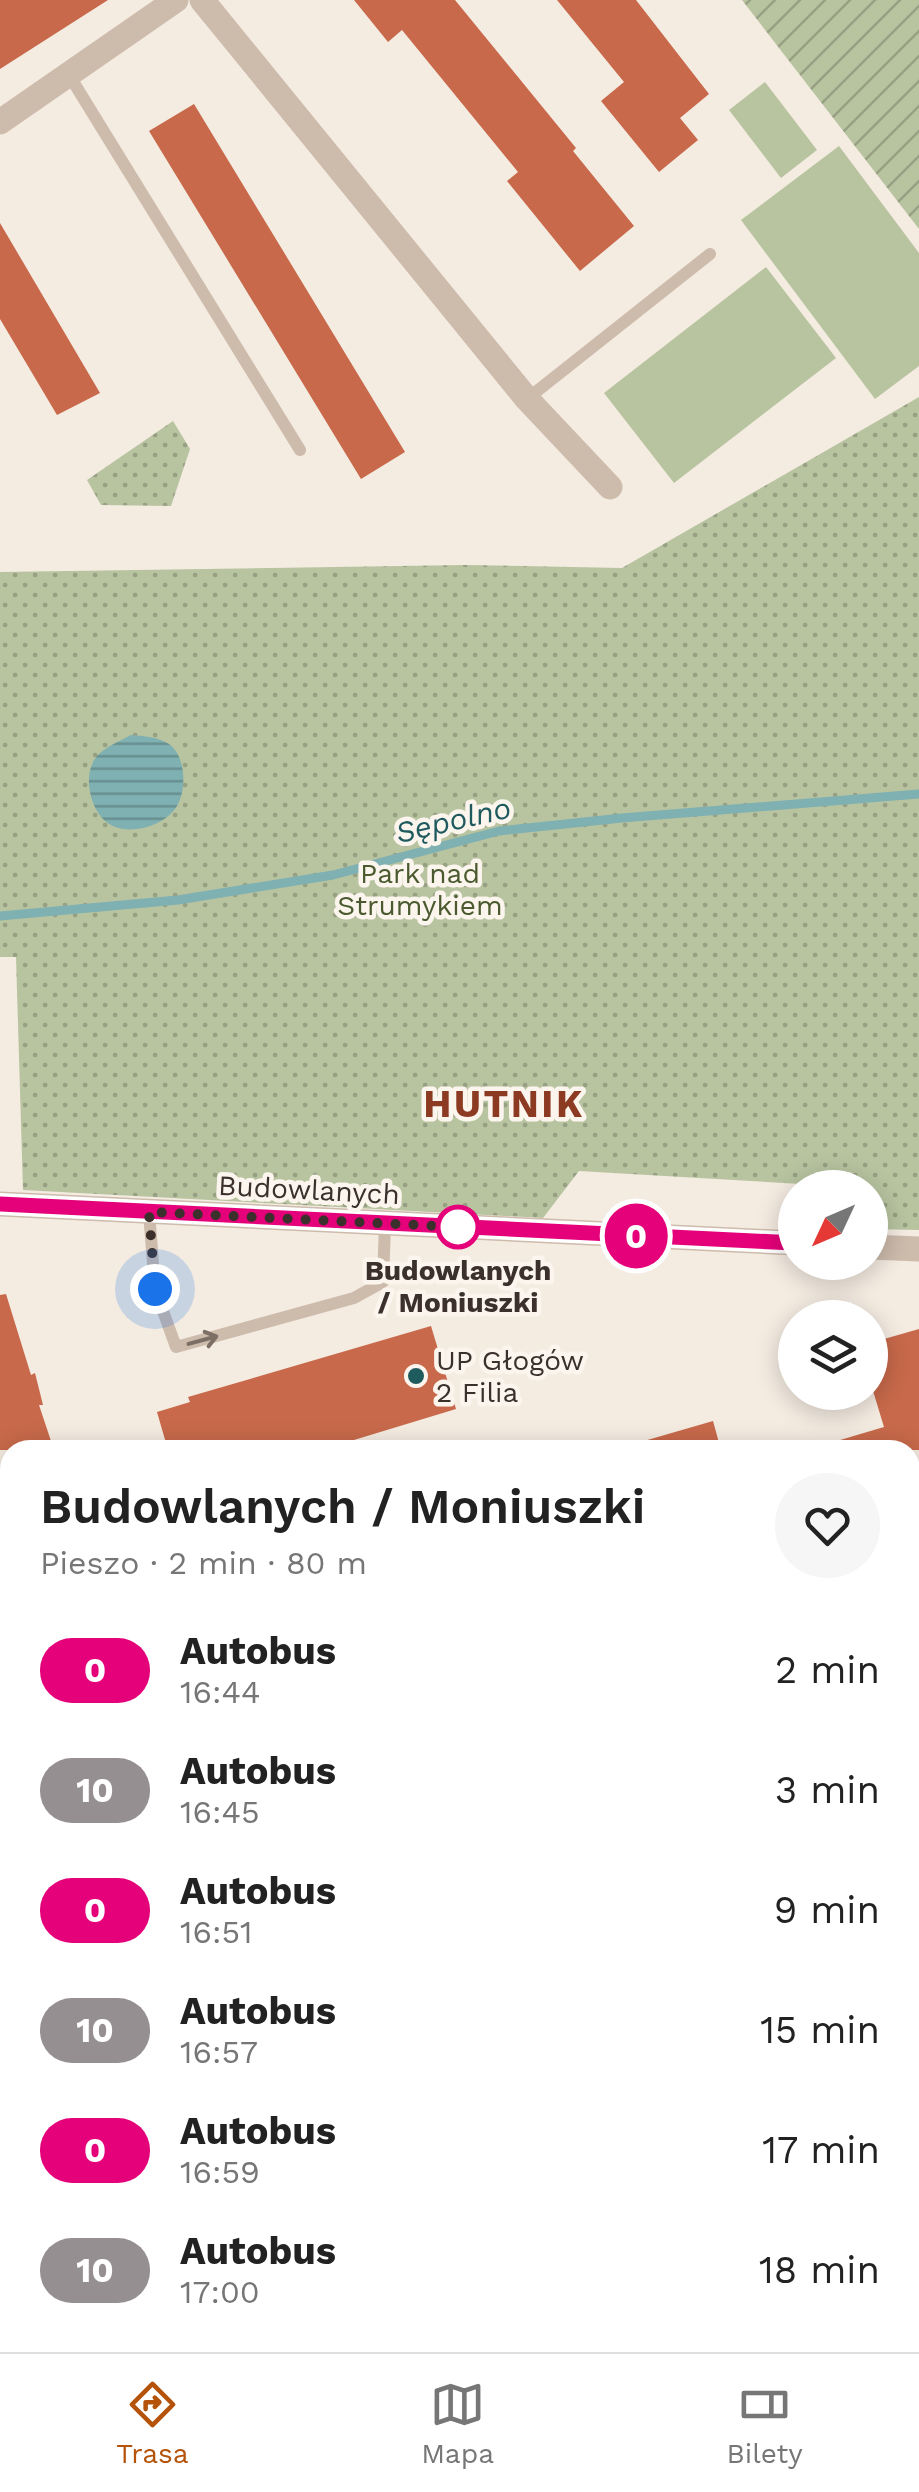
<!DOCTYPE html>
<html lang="pl">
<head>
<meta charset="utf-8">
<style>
	body { margin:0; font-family:"Work Sans",sans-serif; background:#f6f6f6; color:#222; height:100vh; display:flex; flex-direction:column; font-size:38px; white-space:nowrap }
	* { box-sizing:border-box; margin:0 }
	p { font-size:32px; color:#767676 }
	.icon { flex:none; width:55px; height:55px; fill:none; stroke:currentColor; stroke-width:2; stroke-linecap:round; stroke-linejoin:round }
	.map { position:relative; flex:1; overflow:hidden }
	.side { position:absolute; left:0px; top:1440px; width:920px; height:912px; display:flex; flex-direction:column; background:#fff; border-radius:30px 30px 0 0; box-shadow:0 5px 25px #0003 }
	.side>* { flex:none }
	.badge { padding:0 20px; border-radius:32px; font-size:35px; line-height:65px }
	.needle { width:65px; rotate:226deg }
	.tools { position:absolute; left:778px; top:1170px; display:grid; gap:20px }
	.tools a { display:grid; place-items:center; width:110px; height:110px; border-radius:50%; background:#fff; box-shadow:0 5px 25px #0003; font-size:50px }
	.you { position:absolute; width:50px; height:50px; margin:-25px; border:8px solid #fff; border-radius:50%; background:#1a73e8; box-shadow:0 0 0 15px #1a73e833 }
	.map>.badge { position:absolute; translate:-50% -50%; box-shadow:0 0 0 5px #fff }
	.round { display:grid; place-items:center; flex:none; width:105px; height:105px; border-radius:52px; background:#f6f6f6 }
	.headline { display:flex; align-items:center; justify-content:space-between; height:170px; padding:0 40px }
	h1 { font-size:48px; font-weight:600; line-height:75px }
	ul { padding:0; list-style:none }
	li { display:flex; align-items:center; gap:30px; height:120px; padding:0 40px }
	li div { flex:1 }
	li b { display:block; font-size:38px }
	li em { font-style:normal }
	li .badge { min-width:110px; font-weight:700; text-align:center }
	.menu { display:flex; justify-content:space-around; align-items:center; height:140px; border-top:2px solid #e0e0e0; background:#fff; font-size:28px; color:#767676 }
	.menu a { display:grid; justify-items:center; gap:5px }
	.menu .on { color:#b45309 }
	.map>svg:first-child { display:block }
	.grass { fill:url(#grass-dots) }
	.garden { fill:url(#garden-furrows) }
	.pitch { fill:#b8c4a0 }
	.water { fill:url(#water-rules) }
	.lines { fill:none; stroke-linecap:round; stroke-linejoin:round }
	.stream { stroke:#7fb0b2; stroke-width:9 }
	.building { fill:#c8694b }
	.service { stroke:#cdbbac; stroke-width:12 }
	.minor { stroke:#cdbbac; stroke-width:25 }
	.tertiary { stroke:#cdbbac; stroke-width:25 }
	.oneway { stroke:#7d6f65 }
	.line-casing { stroke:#fff; stroke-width:22 }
	.line { stroke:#e5017a; stroke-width:15 }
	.walk { stroke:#3b302b; stroke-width:10; stroke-dasharray:0 18 }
	.stop-dot { fill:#fff; stroke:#e5017a; stroke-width:5 }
	.poi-dot { fill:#1f5a5e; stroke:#fbf5ee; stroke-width:4 }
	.labels { text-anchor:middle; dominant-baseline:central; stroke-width:9; stroke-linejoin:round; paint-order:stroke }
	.park-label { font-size:28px; fill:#4a5a2e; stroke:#fbf5ee }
	.street-label { font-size:28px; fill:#3b302b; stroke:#fbf5ee }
	.stop-label { font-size:28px; font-weight:bold; fill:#3b302b; stroke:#fbf5ee }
	.poi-label { font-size:28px; fill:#3b302b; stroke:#fbf5ee; text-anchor:start }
	.water-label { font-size:30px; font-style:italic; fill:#1f5a5e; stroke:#fbf5ee }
	.district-label { font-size:38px; font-weight:bold; letter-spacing:2.5px; fill:#8c3b22; stroke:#fbf5ee }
</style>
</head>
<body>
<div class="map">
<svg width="919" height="2352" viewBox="0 0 919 2352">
	<defs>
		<pattern id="grass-dots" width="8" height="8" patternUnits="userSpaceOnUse" patternTransform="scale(2.5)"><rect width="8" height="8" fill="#b8c4a0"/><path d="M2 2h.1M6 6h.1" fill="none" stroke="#97a083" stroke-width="1.8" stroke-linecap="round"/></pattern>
		<pattern id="garden-furrows" width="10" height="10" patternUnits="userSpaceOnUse" patternTransform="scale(2.5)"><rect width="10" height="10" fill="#b8c4a0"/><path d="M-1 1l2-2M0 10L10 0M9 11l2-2" fill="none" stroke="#97a083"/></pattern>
		<pattern id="water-rules" width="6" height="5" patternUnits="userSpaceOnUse" patternTransform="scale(2.5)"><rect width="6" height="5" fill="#7fb0b2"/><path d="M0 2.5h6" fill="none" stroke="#699091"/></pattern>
	</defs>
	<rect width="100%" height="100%" fill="#f4ebe1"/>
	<path class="grass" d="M919,397V1230L870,1229V1188L579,1171L543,1218L23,1190L16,957H0V572L466,565L622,568Z
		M173,421L190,449L171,506L101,505L87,480Z"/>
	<path class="garden" d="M742,0H919V229Z"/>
	<path class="pitch" d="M765,82L817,150L781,178L729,110Z
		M839,146L919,253V366L875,399L741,220Z
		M766,267L836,358L674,483L604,393Z"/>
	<path class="water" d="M131,735C144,736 158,737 169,744C187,757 187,793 175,809C161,828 123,838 104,820C89,805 82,772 98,755C107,746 120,741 131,735Z"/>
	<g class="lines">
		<path class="stream" d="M0,916L178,900L333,875L499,831L622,818L919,794"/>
	</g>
	<path class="building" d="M0,0H108L0,69Z
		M354,0H455L576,148L573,151L634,226L580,271L507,181L518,172L402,30L388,42Z
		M557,0H636L709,94L680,118L698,140L659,172L601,101L624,82Z
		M194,104L405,452L361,479L149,131Z
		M0,223L100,393L57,415L0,319Z
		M6,1294L31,1375L35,1373L43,1405H39L54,1450H0V1295Z
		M431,1326L456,1409L321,1450H168L157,1412L190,1402L188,1397Z
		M919,1329V1450H831L830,1443L884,1427L870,1381V1343Z
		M713,1421L721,1450H638L637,1443Z"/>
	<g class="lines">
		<path class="service" d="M69,75L300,450
			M527,399L710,254
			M149,1212L155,1289L176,1347L354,1298L383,1282L385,1224"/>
		<path class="minor" d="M202,0L527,399L610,487
			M0,122L176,0
			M910,1542L919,1541
			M0,1791L10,1788
			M910,2231L919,2228
			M390,2342L393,2352
			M592,2352L611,2342"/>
		<path class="tertiary" d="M0,1204L795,1243
			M870,1247L919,1249"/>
	</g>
	<defs><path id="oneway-shaft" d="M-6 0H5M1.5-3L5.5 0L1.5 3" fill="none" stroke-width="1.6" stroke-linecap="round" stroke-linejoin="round" transform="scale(2.5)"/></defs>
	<use class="oneway" href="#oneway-shaft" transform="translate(203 1340) rotate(-15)"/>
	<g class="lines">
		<defs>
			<path id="line" d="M0,1204L795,1243"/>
		</defs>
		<use href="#line" class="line-casing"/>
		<use href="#line" class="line"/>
		<path class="walk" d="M155,1289L149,1212L458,1227"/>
	</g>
	<circle class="stop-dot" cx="458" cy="1227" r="20"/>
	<circle class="poi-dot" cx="416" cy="1376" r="10"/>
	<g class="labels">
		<g class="park-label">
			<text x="420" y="873">Park nad<tspan x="420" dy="32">Strumykiem</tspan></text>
		</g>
		<g class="street-label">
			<text transform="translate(309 1190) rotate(3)">Budowlanych</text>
		</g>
		<g class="stop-label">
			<text x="458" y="1270">Budowlanych<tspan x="458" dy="32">/ Moniuszki</tspan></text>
		</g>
		<g class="poi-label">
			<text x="436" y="1360">UP Głogów<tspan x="436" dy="32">2 Filia</tspan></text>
		</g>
		<g class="water-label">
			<text transform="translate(453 820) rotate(-13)">Sępolno</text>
		</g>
		<g class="district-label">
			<text x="504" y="1104">HUTNIK</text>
		</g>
	</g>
</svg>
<div class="tools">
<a><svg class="needle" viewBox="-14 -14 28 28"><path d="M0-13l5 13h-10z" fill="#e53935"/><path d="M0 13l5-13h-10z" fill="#767676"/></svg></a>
<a><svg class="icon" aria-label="layers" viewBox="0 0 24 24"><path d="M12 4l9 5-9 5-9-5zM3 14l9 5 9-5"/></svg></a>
</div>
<div class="you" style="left:155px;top:1289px"></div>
<b class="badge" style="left:636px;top:1236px;background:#e5017a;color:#fff">0</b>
<section class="side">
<div class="headline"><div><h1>Budowlanych / Moniuszki</h1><p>Pieszo · 2 min · 80 m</p></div><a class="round"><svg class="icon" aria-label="heart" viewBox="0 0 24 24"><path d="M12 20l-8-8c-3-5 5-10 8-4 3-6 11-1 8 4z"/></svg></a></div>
<ul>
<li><span class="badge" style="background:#e5017a;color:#fff">0</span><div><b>Autobus</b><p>16:44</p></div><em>2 min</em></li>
<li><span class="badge" style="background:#958f91;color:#fff">10</span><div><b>Autobus</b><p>16:45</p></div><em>3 min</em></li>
<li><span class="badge" style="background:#e5017a;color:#fff">0</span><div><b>Autobus</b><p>16:51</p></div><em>9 min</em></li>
<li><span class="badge" style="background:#958f91;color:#fff">10</span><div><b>Autobus</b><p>16:57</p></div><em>15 min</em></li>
<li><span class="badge" style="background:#e5017a;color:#fff">0</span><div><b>Autobus</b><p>16:59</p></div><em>17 min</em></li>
<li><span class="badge" style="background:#958f91;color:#fff">10</span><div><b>Autobus</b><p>17:00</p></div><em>18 min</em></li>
</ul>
</section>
</div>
<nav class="menu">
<a class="on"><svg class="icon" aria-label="directions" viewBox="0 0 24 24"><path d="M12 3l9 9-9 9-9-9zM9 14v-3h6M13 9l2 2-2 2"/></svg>Trasa</a>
<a><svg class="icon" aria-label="map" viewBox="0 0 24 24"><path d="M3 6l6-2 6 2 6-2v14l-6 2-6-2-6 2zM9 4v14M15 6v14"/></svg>Mapa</a>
<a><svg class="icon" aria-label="tickets" viewBox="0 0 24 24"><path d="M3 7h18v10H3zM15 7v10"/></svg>Bilety</a>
</nav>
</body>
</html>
